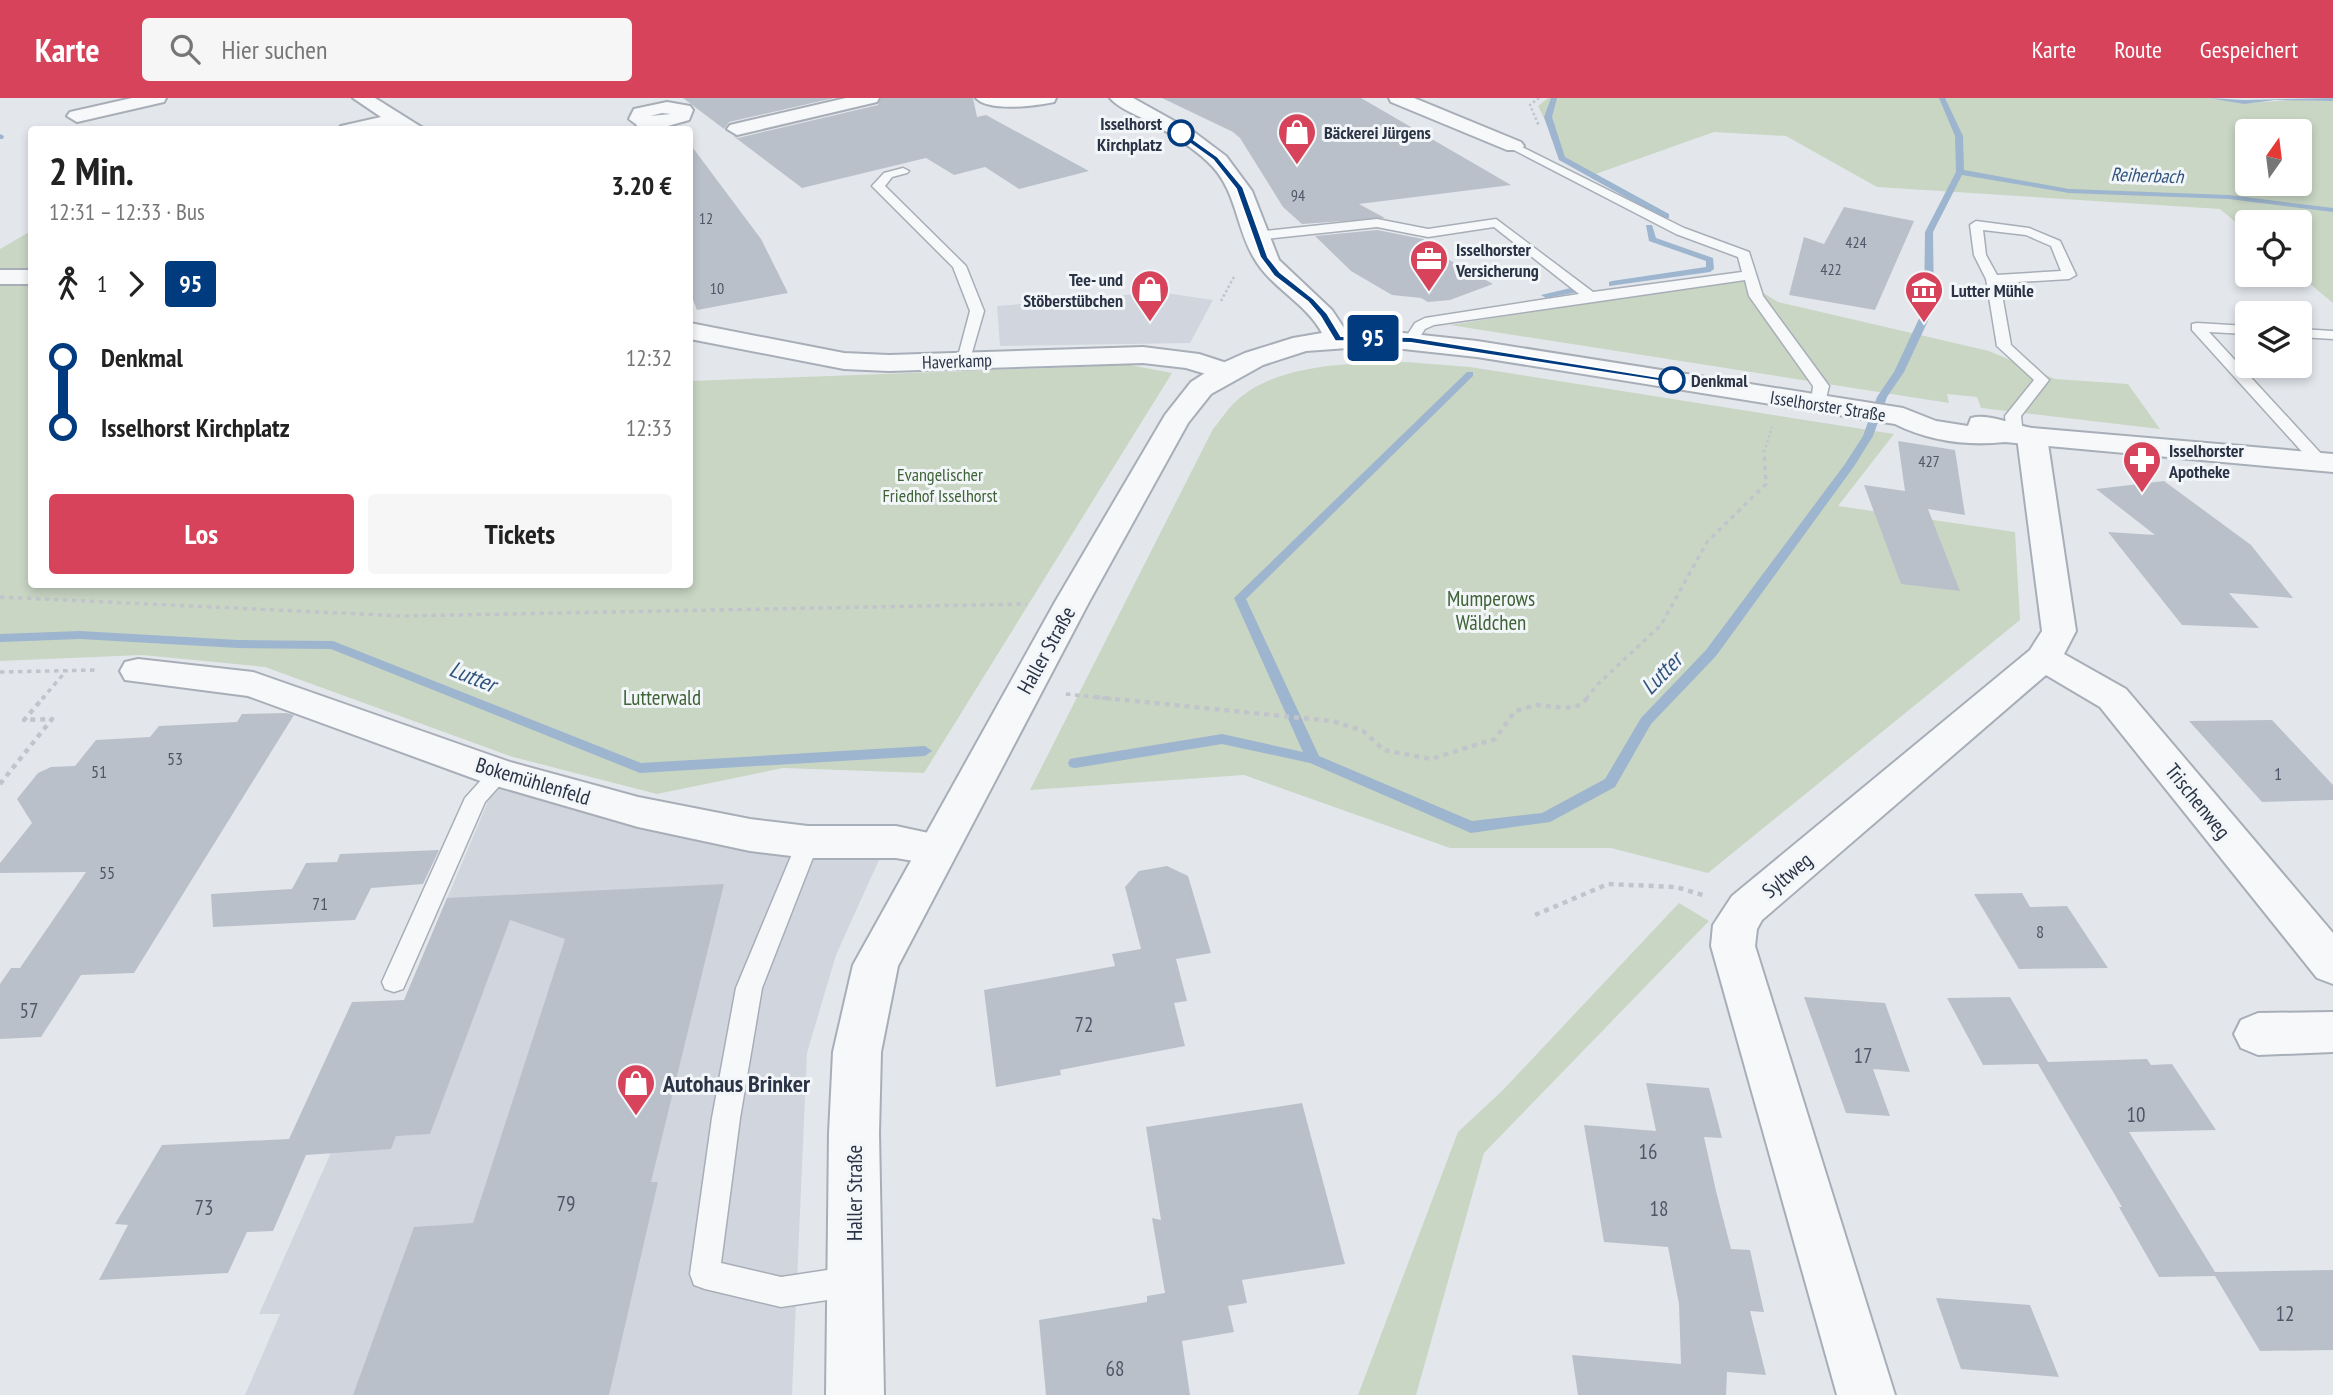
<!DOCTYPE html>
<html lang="de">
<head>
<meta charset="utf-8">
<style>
	body { margin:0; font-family:"PT Sans Narrow",sans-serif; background:#f6f6f6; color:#222; height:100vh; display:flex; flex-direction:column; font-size:26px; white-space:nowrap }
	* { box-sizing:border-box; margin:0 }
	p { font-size:23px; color:#767676 }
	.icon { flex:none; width:38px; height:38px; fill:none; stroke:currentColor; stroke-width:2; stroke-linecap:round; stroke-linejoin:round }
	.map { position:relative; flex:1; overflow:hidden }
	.sheet { position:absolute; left:28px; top:28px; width:665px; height:462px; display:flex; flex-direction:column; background:#fff; border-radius:7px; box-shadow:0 4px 10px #0003 }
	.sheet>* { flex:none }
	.badge { padding:0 14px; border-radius:5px; font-size:24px; line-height:46px }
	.needle { width:46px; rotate:14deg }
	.fabs { position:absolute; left:2235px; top:21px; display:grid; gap:14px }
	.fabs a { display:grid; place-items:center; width:77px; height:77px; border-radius:7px; background:#fff; box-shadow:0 4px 10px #0003; font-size:35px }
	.map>.badge { position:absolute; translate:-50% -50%; box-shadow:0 0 0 4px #fff }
	.legs { display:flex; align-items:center; gap:10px; height:77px; padding:0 21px; font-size:23px }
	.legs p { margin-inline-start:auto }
	.overview { display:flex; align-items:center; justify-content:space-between; height:119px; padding:0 21px }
	h1 { font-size:38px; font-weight:700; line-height:52px }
	.cta { display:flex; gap:14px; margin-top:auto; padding:14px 21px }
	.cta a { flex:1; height:80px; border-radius:7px; background:#d6435b; color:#fff; font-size:28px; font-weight:700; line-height:80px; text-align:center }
	.cta a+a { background:#f6f6f6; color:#222 }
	ul { padding:0 21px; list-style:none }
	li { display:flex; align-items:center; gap:24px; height:70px; font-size:26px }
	li i { display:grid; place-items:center; width:10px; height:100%; margin:0 9px; background:currentColor }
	li i::after { content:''; width:18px; height:18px; margin:-9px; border:5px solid; border-radius:50%; background:#fff }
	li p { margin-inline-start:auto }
	li:first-child i { background:linear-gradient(#0000 50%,currentColor 0) }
	li:last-child i { background:linear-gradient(currentColor 50%,#0000 0) }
	header { display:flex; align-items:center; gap:42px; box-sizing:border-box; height:98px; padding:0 35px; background:#d6435b; color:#fff }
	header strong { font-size:33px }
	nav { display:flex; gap:38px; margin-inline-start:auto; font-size:24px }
	.search { width:490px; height:63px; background:#f6f6f6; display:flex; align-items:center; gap:18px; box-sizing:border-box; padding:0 24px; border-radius:7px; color:#767676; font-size:26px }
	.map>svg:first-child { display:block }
	.built { fill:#d1d6de }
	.green { fill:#c9d6c4; fill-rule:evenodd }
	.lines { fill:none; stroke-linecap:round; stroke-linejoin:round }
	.stream { fill:#9db5ce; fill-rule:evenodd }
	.building { fill:#bac0ca }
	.service-casing { stroke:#a8aeb7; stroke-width:3 }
	.minor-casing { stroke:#a8aeb7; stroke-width:4 }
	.tertiary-casing { stroke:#a8aeb7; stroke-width:4 }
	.path-far2 { stroke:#c1c5cb; stroke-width:2.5; stroke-dasharray:2.5 2.5; stroke-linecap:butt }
	.path-far1 { stroke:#c1c5cb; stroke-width:3.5; stroke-dasharray:4.5 4.5; stroke-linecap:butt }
	.path { stroke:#c1c5cb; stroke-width:4.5; stroke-dasharray:5 5; stroke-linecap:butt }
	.service { fill:#f6f8fa; fill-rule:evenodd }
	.minor { fill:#f6f8fa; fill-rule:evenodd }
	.tertiary { fill:#f6f8fa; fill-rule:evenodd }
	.line-1 { fill:#003b80; stroke:#fff; stroke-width:2 }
	.stop-1-dot { fill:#fff; stroke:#003b80; stroke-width:3.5 }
	.labels { text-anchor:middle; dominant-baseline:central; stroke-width:6; stroke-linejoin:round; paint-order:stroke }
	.far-number-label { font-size:16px; fill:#4e5767 }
	.far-stop-label { font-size:18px; font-weight:bold; fill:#2a3446; stroke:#f3f6f9; text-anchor:end }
	.far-poi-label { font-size:18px; font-weight:bold; fill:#2a3446; stroke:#f3f6f9; text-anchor:start }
	.far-street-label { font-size:18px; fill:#2a3446; stroke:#f3f6f9 }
	.far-park-label { font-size:18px; fill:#3f6236; stroke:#f3f6f9 }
	.number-label { font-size:18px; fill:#4e5767 }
	.far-water-label { font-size:19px; font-style:italic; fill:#31547c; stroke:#f3f6f9 }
	.park-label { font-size:21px; fill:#3f6236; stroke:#f3f6f9 }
	.street-label { font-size:21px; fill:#2a3446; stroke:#f3f6f9 }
	.near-number-label { font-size:21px; fill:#4e5767 }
	.water-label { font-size:23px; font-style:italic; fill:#31547c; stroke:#f3f6f9 }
	.near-poi-label { font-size:24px; font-weight:bold; fill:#2a3446; stroke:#f3f6f9; text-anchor:start }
</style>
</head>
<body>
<header>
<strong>Karte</strong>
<div class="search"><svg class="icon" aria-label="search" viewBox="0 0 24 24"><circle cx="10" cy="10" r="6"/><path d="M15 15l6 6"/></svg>Hier suchen</div>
<nav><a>Karte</a><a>Route</a><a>Gespeichert</a></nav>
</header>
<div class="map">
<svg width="2333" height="1297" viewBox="0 0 2333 1297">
	<rect width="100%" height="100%" fill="#e3e7ec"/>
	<path class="built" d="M1159,194L1213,202L1190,245L1000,248L997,208Z
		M494,689L630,727L742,752L879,762L836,857L807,955L792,1297H245L280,1216H259L337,1041H346Z"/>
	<path class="green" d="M1548,0H2207L2248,5L2293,2L2333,3V205L2299,177L2300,124H2247V134L2220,111L1877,89L1786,38L1714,34L1590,78L1566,65L1538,8ZM2247,33H2300V86H2247Z
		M31,133V170H0V151Z
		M1741,181L1778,204L1989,253L2055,281L2128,286L2160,331L1981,310L1977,299L1947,296L1949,305L1450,227Z
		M0,188H31L32,486H690V283L1130,267L1172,275L924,675L783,670L657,696L513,659L265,569L142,557L0,563Z
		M1406,264L1470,269L1894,336L1838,408L2015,434L2020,522L1708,775L1611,750H1450L1244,677L1030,692L1213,331C1220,323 1226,313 1234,305C1275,265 1352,265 1406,264Z
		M1679,805L1709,823L1484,1055L1416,1297H1358L1458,1034L1502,993Z"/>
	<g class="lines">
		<path class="stream" d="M1551,0H1557L1552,19L1565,59L1669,116V120H1663L1559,62L1544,19Z
			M1939,0H1945L1963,38L1964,72L2069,91L2229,97L2333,110V114L2229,101L2069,95L1962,77L1933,134L1934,210L1904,274L1887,299L1873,338L1855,367L1716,558L1651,626L1615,689L1550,724L1471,735L1310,665L1222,646L1075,670L1070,669L1068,665L1070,661L1075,660L1222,636L1303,654L1234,500L1467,274H1473V278L1246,501L1319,658L1472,723L1542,715L1605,681L1641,620L1706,552L1845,366L1863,338L1877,299L1894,274L1924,210L1925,134L1956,74L1955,38Z
			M2209,0L2244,2L2333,0V3L2275,2L2244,6Z
			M0,36L4,38L3,41H0Z
			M1646,127H1652L1656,140L1713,160L1714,171L1710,174L1609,188V184L1612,183L1706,169V163L1649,143Z
			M1575,189L1579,192L1578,194L1546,200L1541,197Z
			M80,533L238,542L333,543L641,665L925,648L932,653L925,658L640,675L331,551L238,550L80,541L0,544V536Z"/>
	</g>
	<path class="building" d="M683,0H834L729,24L724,31Z
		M881,0H973L977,19L986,17L1089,73L1019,91L985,69L954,77L926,60L802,90L732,37L738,40L878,7Z
		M1162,0H1361L1511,87L1359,106L1385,120L1302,126L1283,109L1240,40L1233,34Z
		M690,46L761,141L788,195L697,212L690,194Z
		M1844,109L1914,123L1875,212L1789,197L1804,139L1824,146Z
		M1377,132L1423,141L1441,153L1440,157L1493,186L1450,202L1428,204L1421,200L1392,197L1351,173L1315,138Z
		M1898,343L1955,352L1965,417L1928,411L1960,493L1901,486L1864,387L1905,393Z
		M2164,383L2251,447L2293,500L2229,495L2259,530L2182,527L2108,434L2155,437L2096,391Z
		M286,615L294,617L134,875L81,877L41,939L0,941V886L11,870H20L86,774L0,775V765L32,725L17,701L38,675L51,669L75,668L96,642L150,639L159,628L237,624L242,616Z
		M2272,622L2333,687V702L2262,704L2189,623Z
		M439,752L423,786L371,790L355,822L213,829L211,796L292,791L306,765L337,764L340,756Z
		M1167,768L1188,778L1211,855L1176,861L1187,903L1174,905L1185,948L1060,972L1061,977L996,989L984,892L1115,868L1112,856L1141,851L1125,789L1139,773Z
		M724,786L651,1084H658L609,1297H353L414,1129L473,1125L565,841L510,822L430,1036L396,1038L391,1051L306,1057L273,1133L247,1134L228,1175L99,1182L128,1127L115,1126L162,1047L289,1041L352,904L404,902L447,800Z
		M2022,795L2030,809L2067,808L2108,870L2019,871L1974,796Z
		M1804,899L1885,905L1910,974L1873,971L1890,1018L1846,1015Z
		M2010,899L2048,964L2147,961L2151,967L2172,966L2216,1032L2129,1034L2215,1174L2333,1172V1252L2260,1253L2215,1178L2159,1179L2119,1109H2122L2038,966L1983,967L1947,900Z
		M1646,985L1709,990L1722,1040L1704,1039L1716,1093L1731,1151L1750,1152L1764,1214L1750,1213L1766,1277L1727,1274L1726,1297H1578L1572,1257L1681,1266L1679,1206L1668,1149L1604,1144L1584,1027L1656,1033Z
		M1302,1005L1345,1166L1242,1182L1247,1205L1228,1208L1234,1234L1182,1243L1190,1297H1046L1039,1222L1147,1204V1198L1165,1195L1152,1120L1161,1122L1146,1029Z
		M1936,1200L2030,1207L2059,1279L1961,1271Z"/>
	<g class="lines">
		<defs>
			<path id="service" d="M1514,45L1684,130L1749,154L1763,198L1829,288L1824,309H1814L1811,306L1813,288L1749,198L1745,182L1434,227L1425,231L1416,245L1411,246L1404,242L1415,225L1425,220L1579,196L1494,129L1428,139L1377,129L1256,142L1250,138L1256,134L1377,121L1428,131L1496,121L1593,194L1742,174L1738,159L1676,136L1510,50L1508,48Z
				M903,70L909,73L907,75L892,79L885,88L966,168L984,213L969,265H959L957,262L970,213L953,169L872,88L884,75Z
				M1976,123L2029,130L2060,143L2076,177L2069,181L2000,185L2011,247L2049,282L2021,318L2023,337L2015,342L2007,337L2005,318L2034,282L1997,248L1986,181L1974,157L1970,127ZM1983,132L2026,137L2051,148L2061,173L1997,177L1986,157Z
				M2197,225L2247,228V236L2209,234L2326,361L2328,364L2326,367H2314L2192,232V226Z
				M2300,231L2333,233V241L2300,239Z
				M500,667L508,670L511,675L485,704L403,891L394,894L385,891L382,884L465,700L492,670Z
				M808,735L816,738L819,744L762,890L740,1020L721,1165L781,1179L854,1168L865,1172L869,1183L865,1194L854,1198L781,1209L705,1191L694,1187L690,1176L712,1020L736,890L797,744L800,738Z"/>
			<path id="minor" d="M132,0H166L164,4L77,24L67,18L70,14Z
				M353,0H375L426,32H401L396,28L380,32H338L341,28L381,19Z
				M846,0H879L877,4L737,37L727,31L730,27Z
				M976,0H1056L1054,4C1036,8 988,14 976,0Z
				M1389,0H1414L1521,44L1524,48L1521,52H1507L1391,4Z
				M667,4L690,8L693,12L689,22L654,32H633L637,27L629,21L634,11ZM662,15L671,16L650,18Z
				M0,172H32V186H0Z
				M690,225L844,255L889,257L1143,249L1199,256L1236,268L1240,274L1236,280L1226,282L1186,270L1143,265L889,273L844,271L690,241Z
				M2032,330L2042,333L2047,339L2076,533L2064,556L2126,591L2333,835V886L2317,880L2100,609L2046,577L1762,822L1757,831L1755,848L1895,1297H1837L1711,848L1713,827L1732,798L2030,552L2042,533L2017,339L2022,333Z
				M138,561L253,574L510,664L638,699L750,721L808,728H896L952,740L958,751L952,762L937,767L896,760H808L750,753L638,729L486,685L248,598L125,582L120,573L125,564Z
				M2333,914V954L2258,957L2241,950L2234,936L2241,922L2258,915Z"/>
			<path id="tertiary" d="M1110,0H1133L1194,34L1226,58L1252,93L1279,162L1332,212L1346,233L1376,232L1477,243L1903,310L1936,323L1968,328L1971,320C1990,315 2012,327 2032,330L2333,356V374L2005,344C1968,348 1929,343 1895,326L1477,259L1376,248L1306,253L1263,267L1211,296L1188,325L1089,504L898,868L881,954L879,1035L884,1297H826L829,1035L833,954L853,867L1055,504L1165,317L1191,284L1216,268L1245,255L1293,240L1322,235C1306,205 1271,190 1254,160C1235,128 1237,91 1208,64C1190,47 1168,34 1146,22C1135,16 1118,10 1110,0Z"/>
		</defs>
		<use href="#service" class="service-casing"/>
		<use href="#minor" class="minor-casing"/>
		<use href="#tertiary" class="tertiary-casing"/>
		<path class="path-far2" d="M1539,0L1530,7L1539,28
			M1221,203L1235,177
			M1764,354L1772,329"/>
		<path class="path-far1" d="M0,499L403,518L1027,506
			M0,574L99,572
			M1066,596L1112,601
			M42,601L67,572
			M1586,601L1598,586L1661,527L1707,444L1766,386L1764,352"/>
		<path class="path" d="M1095,599L1332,623L1363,633L1384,652L1431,661L1495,641L1515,613L1537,607L1565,610L1581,607L1588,599
			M0,686L52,621L24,622L44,599
			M1535,817L1608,786L1676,789L1706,798"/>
		<use href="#service" class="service"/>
		<use href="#minor" class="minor"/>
		<use href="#tertiary" class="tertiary"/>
	</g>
	<path class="line-1" d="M1178,34H1183L1218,59L1243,89L1268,159L1280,174L1314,201L1327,215L1341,238L1411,239L1677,282L1672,285L1411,245L1335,243L1320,218L1308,204L1274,178L1260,159L1236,91L1213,62L1178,37Z"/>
	<defs>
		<symbol id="shop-pin" viewBox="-11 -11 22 30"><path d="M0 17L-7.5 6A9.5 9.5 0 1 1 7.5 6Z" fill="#d6435b" stroke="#f3f6f9"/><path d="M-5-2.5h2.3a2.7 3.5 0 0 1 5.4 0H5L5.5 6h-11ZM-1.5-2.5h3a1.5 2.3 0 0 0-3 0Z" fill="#fff"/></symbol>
		<symbol id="office-pin" viewBox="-11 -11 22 30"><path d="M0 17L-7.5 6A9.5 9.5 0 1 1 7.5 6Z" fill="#d6435b" stroke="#f3f6f9"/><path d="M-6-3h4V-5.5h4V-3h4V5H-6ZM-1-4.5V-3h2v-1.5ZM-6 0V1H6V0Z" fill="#fff"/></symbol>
		<symbol id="museum-pin" viewBox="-11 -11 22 30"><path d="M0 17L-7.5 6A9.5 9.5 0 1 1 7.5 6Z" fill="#d6435b" stroke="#f3f6f9"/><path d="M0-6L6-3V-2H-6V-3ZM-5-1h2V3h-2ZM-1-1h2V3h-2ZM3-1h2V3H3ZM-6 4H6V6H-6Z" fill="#fff"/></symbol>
		<symbol id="pharmacy-pin" viewBox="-11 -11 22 30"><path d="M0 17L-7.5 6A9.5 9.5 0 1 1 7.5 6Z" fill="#d6435b" stroke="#f3f6f9"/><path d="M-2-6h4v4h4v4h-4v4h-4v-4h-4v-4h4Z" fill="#fff"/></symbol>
	</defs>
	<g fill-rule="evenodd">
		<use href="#shop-pin" x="1275" y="12" width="44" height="60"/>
		<use href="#office-pin" x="1407" y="139" width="44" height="60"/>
		<use href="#shop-pin" x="1128" y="169" width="44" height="60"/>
		<use href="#museum-pin" x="1902" y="170" width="44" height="60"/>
		<use href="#pharmacy-pin" x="2120" y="340" width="44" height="60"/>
		<use href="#shop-pin" x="614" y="963" width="44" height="60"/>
	</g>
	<g class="stop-1-dot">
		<circle cx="1181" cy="35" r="12"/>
		<circle cx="1672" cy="282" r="12"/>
	</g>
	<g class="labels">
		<g class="far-number-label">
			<text x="1298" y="97">94</text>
			<text x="706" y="120">12</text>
			<text x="1856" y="144">424</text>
			<text x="1831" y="171">422</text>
			<text x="717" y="190">10</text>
			<text x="1929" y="363">427</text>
		</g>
		<g class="far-stop-label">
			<text x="1162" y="25">Isselhorst<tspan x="1162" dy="21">Kirchplatz</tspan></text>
			<text x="1691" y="282" text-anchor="start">Denkmal</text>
		</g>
		<g class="far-poi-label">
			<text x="1324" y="34">Bäckerei Jürgens</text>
			<text x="1456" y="151">Isselhorster<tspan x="1456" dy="21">Versicherung</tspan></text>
			<text x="1123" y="181" text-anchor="end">Tee- und<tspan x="1123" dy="21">Stöberstübchen</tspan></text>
			<text x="1951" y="192">Lutter Mühle</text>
			<text x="2169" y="352">Isselhorster<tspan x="2169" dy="21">Apotheke</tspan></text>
		</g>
		<g class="far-street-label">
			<text transform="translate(957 263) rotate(-2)">Haverkamp</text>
			<text transform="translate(1828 308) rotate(9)">Isselhorster Straße</text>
		</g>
		<g class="far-park-label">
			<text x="940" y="376">Evangelischer<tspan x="940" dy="21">Friedhof Isselhorst</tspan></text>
		</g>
		<g class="number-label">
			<text x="175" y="660">53</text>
			<text x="99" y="673">51</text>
			<text x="2278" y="675">1</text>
			<text x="107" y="774">55</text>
			<text x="320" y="805">71</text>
			<text x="2040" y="833">8</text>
		</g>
		<g class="far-water-label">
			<text transform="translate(2147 77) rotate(2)">Reiherbach</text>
		</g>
		<g class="park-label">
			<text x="1491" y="500">Mumperows<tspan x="1491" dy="24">Wäldchen</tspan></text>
			<text x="662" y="599">Lutterwald</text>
		</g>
		<g class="street-label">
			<text transform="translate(1046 552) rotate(-61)">Haller Straße</text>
			<text transform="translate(533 683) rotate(17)">Bokemühlenfeld</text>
			<text transform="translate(2198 703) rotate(51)">Trischenweg</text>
			<text transform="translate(1787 777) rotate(-40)">Syltweg</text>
			<text transform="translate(854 1095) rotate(-90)">Haller Straße</text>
		</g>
		<g class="near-number-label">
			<text x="29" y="912">57</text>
			<text x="1084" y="926">72</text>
			<text x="1863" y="957">17</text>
			<text x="2136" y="1016">10</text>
			<text x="1648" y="1053">16</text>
			<text x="566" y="1105">79</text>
			<text x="204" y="1109">73</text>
			<text x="1659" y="1110">18</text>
			<text x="2285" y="1215">12</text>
			<text x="1115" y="1270">68</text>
		</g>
		<g class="water-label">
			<text transform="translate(1661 575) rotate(-46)">Lutter</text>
			<text transform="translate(473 578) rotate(22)">Lutter</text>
		</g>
		<g class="near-poi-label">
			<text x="663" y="985">Autohaus Brinker</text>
		</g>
	</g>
</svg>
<div class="fabs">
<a><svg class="needle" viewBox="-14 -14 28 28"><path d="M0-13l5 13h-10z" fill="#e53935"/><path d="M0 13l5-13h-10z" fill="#767676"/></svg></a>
<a><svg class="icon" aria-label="locate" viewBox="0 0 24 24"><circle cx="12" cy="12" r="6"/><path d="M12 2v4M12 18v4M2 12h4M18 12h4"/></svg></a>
<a><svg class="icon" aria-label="layers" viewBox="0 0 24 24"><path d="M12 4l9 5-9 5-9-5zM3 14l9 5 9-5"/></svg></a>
</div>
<b class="badge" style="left:1373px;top:240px;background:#003b80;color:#fff">95</b>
<section class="sheet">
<div class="overview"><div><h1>2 Min.</h1><p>12:31 – 12:33 · Bus</p></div><b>3.20 €</b></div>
<div class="legs"><svg class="icon" aria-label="walk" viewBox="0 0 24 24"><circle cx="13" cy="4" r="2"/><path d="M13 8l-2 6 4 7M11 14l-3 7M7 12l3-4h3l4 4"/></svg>1<svg class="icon" aria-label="forward" viewBox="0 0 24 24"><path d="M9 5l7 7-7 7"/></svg><b class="badge" style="background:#003b80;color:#fff">95</b></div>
<ul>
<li><i style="color:#003b80"></i><b>Denkmal</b><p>12:32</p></li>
<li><i style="color:#003b80"></i><b>Isselhorst Kirchplatz</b><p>12:33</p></li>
</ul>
<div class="cta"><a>Los</a><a>Tickets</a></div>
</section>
</div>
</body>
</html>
